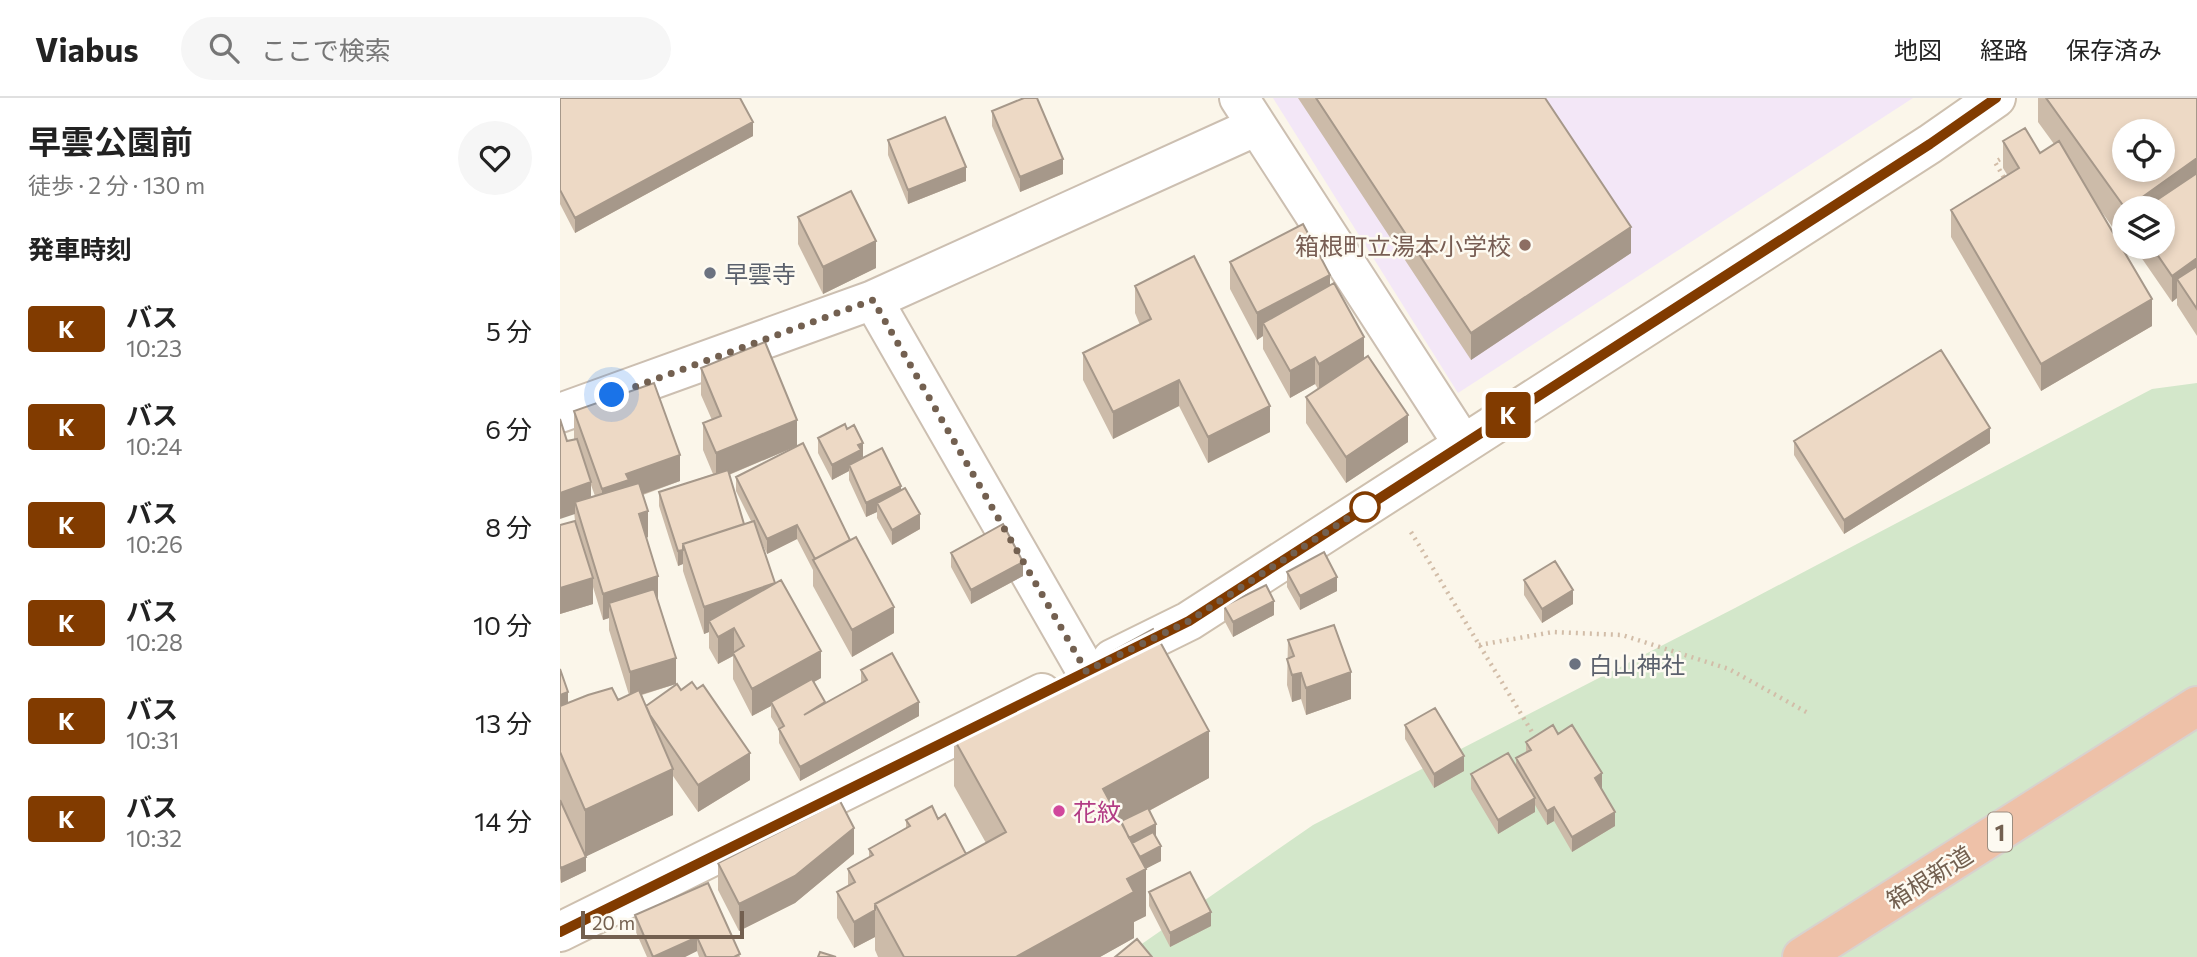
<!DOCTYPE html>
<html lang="ja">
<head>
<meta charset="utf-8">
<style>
	body { margin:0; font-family:Commissioner,"Noto Sans JP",sans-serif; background:#f6f6f6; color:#222; height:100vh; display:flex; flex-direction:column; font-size:26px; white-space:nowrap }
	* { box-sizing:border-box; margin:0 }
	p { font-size:23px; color:#767676 }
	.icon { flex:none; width:38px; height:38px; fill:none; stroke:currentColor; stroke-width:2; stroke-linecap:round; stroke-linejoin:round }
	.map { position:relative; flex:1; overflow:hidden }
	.panel { display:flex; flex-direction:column; background:#fff; width:560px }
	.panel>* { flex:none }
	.badge { padding:0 14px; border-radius:5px; font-size:24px; line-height:46px }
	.buttons { position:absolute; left:1552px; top:21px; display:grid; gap:14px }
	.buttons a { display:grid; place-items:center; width:63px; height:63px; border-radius:50%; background:#fff; box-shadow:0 4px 10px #0003; font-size:35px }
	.scale { position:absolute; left:21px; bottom:18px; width:163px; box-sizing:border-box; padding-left:7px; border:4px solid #736050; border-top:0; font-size:19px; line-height:24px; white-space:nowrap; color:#736050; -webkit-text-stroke:5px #fdfaf1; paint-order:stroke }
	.you { position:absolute; width:35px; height:35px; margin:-18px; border:5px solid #fff; border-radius:50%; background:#1a73e8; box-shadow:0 0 0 10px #1a73e833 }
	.map>.badge { position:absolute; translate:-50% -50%; box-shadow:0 0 0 4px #fff }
	h2 { padding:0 28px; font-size:26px; line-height:63px }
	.round { display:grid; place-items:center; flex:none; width:74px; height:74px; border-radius:37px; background:#f6f6f6 }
	.headline { display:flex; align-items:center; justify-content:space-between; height:119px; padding:0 28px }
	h1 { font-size:33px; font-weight:700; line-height:52px }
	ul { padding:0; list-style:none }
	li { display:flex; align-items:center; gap:21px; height:98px; padding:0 28px }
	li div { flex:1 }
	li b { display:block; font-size:26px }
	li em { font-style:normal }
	li .badge { min-width:77px; font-weight:700; text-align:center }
	header { display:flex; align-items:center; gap:42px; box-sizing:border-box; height:98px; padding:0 35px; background:#fff; border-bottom:2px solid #e0e0e0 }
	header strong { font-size:33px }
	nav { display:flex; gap:38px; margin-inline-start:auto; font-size:24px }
	.search { width:490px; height:63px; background:#f6f6f6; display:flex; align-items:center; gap:18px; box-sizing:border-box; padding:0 24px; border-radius:38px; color:#767676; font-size:26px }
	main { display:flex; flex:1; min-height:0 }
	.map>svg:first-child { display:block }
	.education { fill:#f3e7f7 }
	.green { fill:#d3e7ca }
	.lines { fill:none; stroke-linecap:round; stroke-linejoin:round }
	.street-casing { stroke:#ccbfb1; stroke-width:42 }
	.secondary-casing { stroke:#cec0af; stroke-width:42 }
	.highway-casing { stroke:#d8d2ce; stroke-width:42 }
	.path { stroke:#d2bda8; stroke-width:4.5; stroke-dasharray:2 5; stroke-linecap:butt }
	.street { stroke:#fff; stroke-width:38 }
	.secondary { stroke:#fff; stroke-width:38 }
	.highway { stroke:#eec1a8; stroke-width:38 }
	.wall { fill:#ccbba9; fill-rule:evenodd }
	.shaded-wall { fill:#a6988a }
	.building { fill:#edd9c5; stroke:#a6988a; stroke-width:2; fill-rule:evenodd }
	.line-casing { stroke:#fff; stroke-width:16 }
	.line { stroke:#813b00; stroke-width:10 }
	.walk { stroke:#736050; stroke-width:7; stroke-dasharray:0 12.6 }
	.education-dot { fill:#8d6e63; stroke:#fdfaf1; stroke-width:2.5 }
	.worship-dot { fill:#6b7280; stroke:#fdfaf1; stroke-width:2.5 }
	.stop-dot { fill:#fff; stroke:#813b00; stroke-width:3.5 }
	.hotel-dot { fill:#d1479c; stroke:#fdfaf1; stroke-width:2.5 }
	.labels { text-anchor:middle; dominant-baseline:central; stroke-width:5; stroke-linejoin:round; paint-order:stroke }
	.shield { fill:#fdfaf1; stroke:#9c8e80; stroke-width:2 }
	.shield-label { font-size:23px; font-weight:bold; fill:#736050 }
	.education-label { font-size:24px; fill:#785e54; stroke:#fdfaf1; text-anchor:end }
	.worship-label { font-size:24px; fill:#5b616d; stroke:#fdfaf1; text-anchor:start }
	.hotel-label { font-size:24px; fill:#b23c85; stroke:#fdfaf1; text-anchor:start }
	.street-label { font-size:24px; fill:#736050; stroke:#fdfaf1 }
</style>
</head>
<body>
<header>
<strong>Viabus</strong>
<div class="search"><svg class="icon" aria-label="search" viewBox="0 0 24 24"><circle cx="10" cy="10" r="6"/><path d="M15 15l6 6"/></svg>ここで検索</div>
<nav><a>地図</a><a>経路</a><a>保存済み</a></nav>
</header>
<main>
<section class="panel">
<div class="headline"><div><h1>早雲公園前</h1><p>徒歩 · 2 分 · 130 m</p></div><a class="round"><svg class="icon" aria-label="heart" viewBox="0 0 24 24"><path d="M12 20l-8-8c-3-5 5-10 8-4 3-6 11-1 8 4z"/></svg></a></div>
<h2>発車時刻</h2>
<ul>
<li><span class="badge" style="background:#813b00;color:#fff">K</span><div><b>バス</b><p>10:23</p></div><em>5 分</em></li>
<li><span class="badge" style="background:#813b00;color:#fff">K</span><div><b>バス</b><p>10:24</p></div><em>6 分</em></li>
<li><span class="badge" style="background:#813b00;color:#fff">K</span><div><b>バス</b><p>10:26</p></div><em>8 分</em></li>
<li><span class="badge" style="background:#813b00;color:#fff">K</span><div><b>バス</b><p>10:28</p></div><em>10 分</em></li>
<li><span class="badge" style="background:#813b00;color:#fff">K</span><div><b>バス</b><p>10:31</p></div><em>13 分</em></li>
<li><span class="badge" style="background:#813b00;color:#fff">K</span><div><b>バス</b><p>10:32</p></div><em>14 分</em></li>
</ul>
</section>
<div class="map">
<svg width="1637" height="859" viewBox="0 0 1637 859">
	<rect width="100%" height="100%" fill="#fbf6ea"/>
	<path class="education" d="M713,0H1353L898,295Z"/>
	<path class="green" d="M1637,285V859H563L753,727L1175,510L1592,291Z"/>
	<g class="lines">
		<defs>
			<path id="street" d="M679,0L903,346
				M313,202L526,573
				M0,315L313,202L697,28"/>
			<path id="secondary" d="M552,561L629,523L1370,46L1436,0
				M0,834L482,595"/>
			<path id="highway" d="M1242,859L1637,608"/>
		</defs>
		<use href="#street" class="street-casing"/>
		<use href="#secondary" class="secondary-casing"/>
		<use href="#highway" class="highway-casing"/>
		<path class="path" d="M1446,58L1435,64L1447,85
			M851,434L972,634
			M919,547L993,534L1062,537L1169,571L1248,615"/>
		<use href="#street" class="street"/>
		<use href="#secondary" class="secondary"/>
		<use href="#highway" class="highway"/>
	</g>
	<path class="wall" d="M0,0L193,38L15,135L0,106Z
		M738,0H985L1071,155L911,262Z
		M1478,0H1637V238L1617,207V200L1612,204L1574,149H1603L1564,110V145L1531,99L1592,228L1481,293L1391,139V112L1448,78L1443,70V43L1480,55L1494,46L1478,24Z
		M432,13L503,76L460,94L432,28Z
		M328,42L406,83L348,106L328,57Z
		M238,119L316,170L263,196L238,146Z
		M670,164L770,187L804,261L848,344L786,385L746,325V299L758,291L755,286L730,300L703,251V238L697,242L670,191Z
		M575,188L710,334L648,365L619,308L553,341L523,282V255L580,227L575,215Z
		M141,270L237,348L169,377L184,426L191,423L176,393V379L243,345L334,535L292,559L253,488V472L237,441L207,456L201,443L215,486L261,580L254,584L265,605L301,586V572L359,618L240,683L219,645V632L211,619V608L192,618L173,581V558L158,566L149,550V534L144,536L123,473V466L118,468L99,408V394L153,376L143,352V325L152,322L141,297Z
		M14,313L120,383L83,397L88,439L86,440L98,502L116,586L82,597L86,608L190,682L138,714L113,678V717L26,758V773L1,785L0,782V702L7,718L0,701V571L8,605L58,602L69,597L49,532V520L43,522L33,489V506L0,516V427L15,423L7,343L14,341ZM31,387L35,398L31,399Z
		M258,340L303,359L301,361L341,393L360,431L332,447L317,420V414L306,419L289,382V373L272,382L258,355Z
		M1234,343L1430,345L1284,436L1234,357Z
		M391,455L463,478L411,506L391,469Z
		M727,474L777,493L740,512L727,489Z
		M964,482L1013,506L982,525L964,497Z
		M664,508L714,517L673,539L664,522Z
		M728,542L791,601L746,617L741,601L732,604L727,587Z
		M845,627L904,673L874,690L845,641Z
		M998,636L1042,690L1041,691L1055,728L1012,754L994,723L987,727L975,707V714L938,736L911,691V676L956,668V660L966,655V644Z
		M394,641L649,680L589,713L601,763L586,770V818L574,824V840L540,859H318L315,852V839L294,850L277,820V794L288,788V771L309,760V751L346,730V722L378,721L406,756L426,745L394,688Z
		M294,756L235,805L179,833L158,792V765Z
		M148,785L180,859H139L137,853L125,859H87L75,832V817Z
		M589,794L651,828L610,849L589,808Z"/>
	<path class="shaded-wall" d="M193,24V38L15,135V120Z
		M1637,60V95L1603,110H1567Z
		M503,61V76L460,94V79Z
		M406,69V83L348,106V92Z
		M1071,129V155L911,262V235Z
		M316,143V170L263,196V169Z
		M1637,160V187L1617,181V200L1612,204V178Z
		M770,177V203L703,225V238L697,242V215Z
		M1592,201V228L1481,293V266Z
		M804,239V266L759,292V266Z
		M755,259V286L730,300V273Z
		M619,282V308L553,341V314Z
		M710,308V334L648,365V339Z
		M848,317V344L786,385V359Z
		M237,322V348L156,382V355Z
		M1430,330V345L1284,436V422Z
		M303,345V359L301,360V366L289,367V373L272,382V367L298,347Z
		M120,357V383L69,401L42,417V391L66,376Z
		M31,384V411L15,404V416L0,421V395Z
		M341,388V402L317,405V414L306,419V405Z
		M88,413V439L79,443V416Z
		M360,416V431L332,447V432Z
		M237,427V441L207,456V441Z
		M123,452V466L118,468V453Z
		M463,464V478L411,506V492Z
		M98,478V505H49V520L43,522V496Z
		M777,479V493L740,512V498Z
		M33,480V506L0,516V490Z
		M215,485V511L149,523V534L144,536V509Z
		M1013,492V506L982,525V511Z
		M714,503V517L673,539V524Z
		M334,509V535L292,559V532Z
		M174,530V557L173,555V558L158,566V539Z
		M261,553V580L212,607L211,604V608L192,618V591Z
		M116,560V586L70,600V574Z
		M791,574V601L746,617V590Z
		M741,575V601L732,604V577Z
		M8,594V621L0,624V597Z
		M359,604V618L240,683V669Z
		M649,633V680L561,728L543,691Z
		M190,655V682L138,714V687Z
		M904,658V673L874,690V676Z
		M113,671V717L25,759V712Z
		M1042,675V690L1035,695V680Z
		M975,700V714L938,736V722Z
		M994,709V723L987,727V713Z
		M1055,714V728L1012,754V739Z
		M596,726V741L571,753L569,740Z
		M294,730V756L235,805L179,833V806Z
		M601,748V763L576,776V761Z
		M26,759V773L1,785V770Z
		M586,771V818L574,824V840L540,859H456L567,781Z
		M315,812V839L294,850V824Z
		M651,814V828L610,849V835Z
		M137,839V853L125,859H93Z"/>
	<path class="building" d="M0,0H180L193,24L15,120L0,92Z
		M464,0H477L503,61L460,79L432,13Z
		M756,0H985L1071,129L911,235Z
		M1486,0H1637V60L1567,110H1565ZM1564,33H1603V72H1564Z
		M385,19L406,69L348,92L328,42Z
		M1465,30L1480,55L1499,43L1592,201L1481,266L1391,112L1459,70L1443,43Z
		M1637,75V160L1612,178L1592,149H1603V110H1585Z
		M291,93L316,143L263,169L238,119Z
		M743,126L770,177L697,215L670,164Z
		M634,158L710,308L648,339L619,282L553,314L523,255L591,221L575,188Z
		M1637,168V211L1617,181Z
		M774,185L804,239L759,266L755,259L730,273L703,225Z
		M205,244L237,322L156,355L143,325L161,318L141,270Z
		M1381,252L1430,330L1284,422L1234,343Z
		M808,258L848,317L786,359L746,299Z
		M94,285L120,357L66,376L69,382L42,391L14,313Z
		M0,321L7,343L17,341L31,384L0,395Z
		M285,326L287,331L294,327L303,345L298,347L301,352L272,367L258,340Z
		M243,345L290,442L255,461L237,427L207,441L176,379Z
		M322,350L341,388L306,405L289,367Z
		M168,372L184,426L123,446V452L118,453L99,394Z
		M79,385L88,413L79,416L98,478L43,496L15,404Z
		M345,390L360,416L332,432L317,405Z
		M15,423L33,480L0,490V427Z
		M194,423L215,485L144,509L123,446Z
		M443,426L463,464L411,492L391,455Z
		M296,439L334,509L292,532L253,462Z
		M764,454L777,479L740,498L727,474Z
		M995,463L1013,492L982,511L964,482Z
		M221,482L261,553L192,591L173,555L184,548L174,530L158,539L149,523Z
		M706,487L714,503L673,524L664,508Z
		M94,491L116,560L70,574L49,505Z
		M774,527L791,574L746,590L741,575L732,577L727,561L734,558L728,542Z
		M593,531L649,633L543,691L586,771L567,781L574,794L456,859H344L315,806L446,734L394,641Z
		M332,555L359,604L240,669L219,631L224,628L211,604L252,581L265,604L244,617L307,582L301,572Z
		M0,571L8,594L0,597Z
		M132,584L137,591L143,587L190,655L138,687L90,617L86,608L117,586L121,592Z
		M52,590L58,602L79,592L113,671L25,712L0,654V608L28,597Z
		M875,610L904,658L874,676L845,627Z
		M993,627L998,636L1012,627L1042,675L1035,680L1055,714L1012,739L994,709L987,713L956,660L971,652L966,644Z
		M948,655L975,700L938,722L911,676Z
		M0,702L26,759L1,770L0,768Z
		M280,703L294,730L235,778L179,806L158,765Z
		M372,708L378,721L385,716L406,756L315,806V812L294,824L277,794L295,784L288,771L313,757L309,751L350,728L346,722Z
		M588,710L596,726L569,740L561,723Z
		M593,734L601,748L580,759L572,745Z
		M630,774L651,814L610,835L589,794Z
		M148,785L180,856L174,859H146L137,839L93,859L75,817Z
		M577,841L592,859H555Z
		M260,854L276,859H258Z"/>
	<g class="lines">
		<defs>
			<path id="line" d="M0,834L629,523L1370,46L1436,0"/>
		</defs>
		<use href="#line" class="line-casing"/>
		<use href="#line" class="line"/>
		<path class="walk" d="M52,297L313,202L526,573L629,523L805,409"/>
	</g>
	<circle class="education-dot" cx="965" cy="147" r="7"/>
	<g class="worship-dot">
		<circle cx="150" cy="175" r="7"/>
		<circle cx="1015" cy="566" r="7"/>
	</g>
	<circle class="stop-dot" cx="805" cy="409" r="14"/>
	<circle class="hotel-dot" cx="499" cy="713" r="7"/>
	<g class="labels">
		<rect class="shield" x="1428" y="714.5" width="24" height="39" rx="5"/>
		<g class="shield-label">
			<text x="1440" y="734">1</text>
		</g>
		<g class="education-label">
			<text x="951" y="147">箱根町立湯本小学校</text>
		</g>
		<g class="worship-label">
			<text x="164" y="175">早雲寺</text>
			<text x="1029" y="566">白山神社</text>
		</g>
		<g class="hotel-label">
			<text x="513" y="713">花紋</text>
		</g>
		<g class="street-label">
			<text transform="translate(1369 779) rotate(-32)">箱根新道</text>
		</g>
	</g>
</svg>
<div class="buttons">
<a><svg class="icon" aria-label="locate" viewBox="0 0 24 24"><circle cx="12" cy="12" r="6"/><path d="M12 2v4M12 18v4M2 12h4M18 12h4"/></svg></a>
<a><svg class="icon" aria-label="layers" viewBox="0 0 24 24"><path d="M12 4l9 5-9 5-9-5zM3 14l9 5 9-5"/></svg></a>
</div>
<div class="scale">20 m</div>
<div class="you" style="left:52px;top:297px"></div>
<b class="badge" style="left:948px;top:317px;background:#813b00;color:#fff">K</b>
</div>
</main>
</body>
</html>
